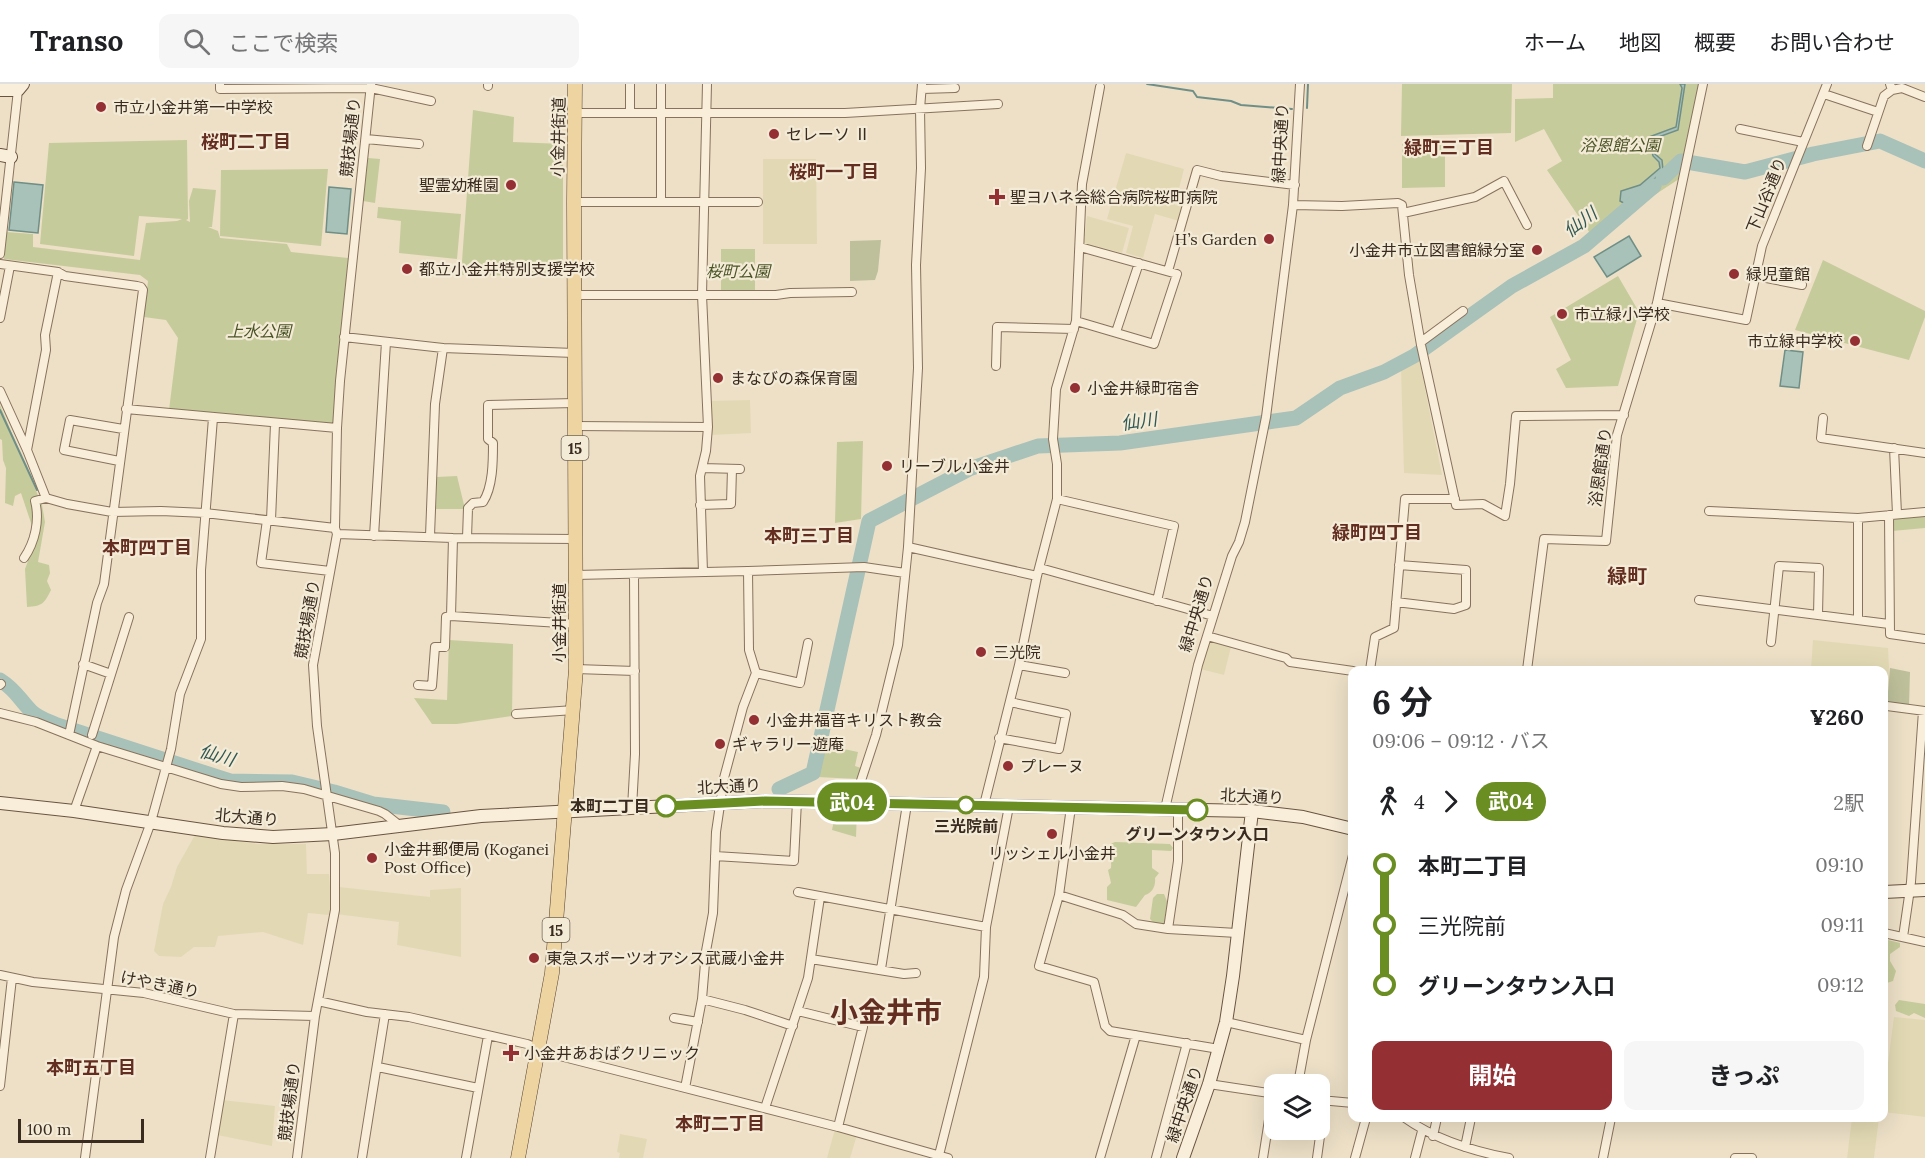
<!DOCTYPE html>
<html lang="ja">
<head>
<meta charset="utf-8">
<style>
	body { margin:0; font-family:Lora,"Noto Sans JP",serif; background:#f6f6f6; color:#202124; height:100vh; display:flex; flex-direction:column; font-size:22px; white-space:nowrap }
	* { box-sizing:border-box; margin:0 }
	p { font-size:20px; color:#757577 }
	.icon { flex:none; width:33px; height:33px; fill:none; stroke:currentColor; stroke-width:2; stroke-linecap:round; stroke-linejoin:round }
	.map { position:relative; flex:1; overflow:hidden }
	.details { position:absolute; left:1348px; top:582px; width:540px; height:456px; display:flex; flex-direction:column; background:#fff; border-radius:12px; box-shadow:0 6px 24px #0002 }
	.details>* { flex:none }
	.badge { padding:0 12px; border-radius:20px; font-size:21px; line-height:39px }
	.fabs { position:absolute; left:1264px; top:990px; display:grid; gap:12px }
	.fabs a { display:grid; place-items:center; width:66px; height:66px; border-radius:12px; background:#fff; box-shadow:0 6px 24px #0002; font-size:30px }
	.scale { position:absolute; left:18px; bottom:15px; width:126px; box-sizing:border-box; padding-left:6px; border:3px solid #392b20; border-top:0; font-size:16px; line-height:21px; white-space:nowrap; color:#392b20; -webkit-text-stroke:4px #f4ebd6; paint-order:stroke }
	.map>.badge { position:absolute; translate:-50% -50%; box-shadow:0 0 0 3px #fff }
	.legs { display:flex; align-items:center; gap:9px; height:66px; padding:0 24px; font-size:20px }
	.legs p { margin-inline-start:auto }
	.overview { display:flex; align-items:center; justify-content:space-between; height:102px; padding:0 24px }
	h1 { font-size:33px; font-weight:700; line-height:45px }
	.action { display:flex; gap:12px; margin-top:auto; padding:12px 24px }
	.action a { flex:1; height:69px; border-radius:12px; background:#942f33; color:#fff; font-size:24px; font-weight:700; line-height:69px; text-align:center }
	.action a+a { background:#f6f6f6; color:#202124 }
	ul { padding:0 24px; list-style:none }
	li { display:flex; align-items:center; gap:21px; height:60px; font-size:22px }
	li i { display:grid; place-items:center; width:9px; height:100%; margin:0 8px; background:currentColor }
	li i::after { content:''; width:15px; height:15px; margin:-8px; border:4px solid; border-radius:50%; background:#fff }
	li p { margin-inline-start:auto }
	li:first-child i { background:linear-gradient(#0000 50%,currentColor 0) }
	li:last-child i { background:linear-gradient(currentColor 50%,#0000 0) }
	header { display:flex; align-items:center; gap:36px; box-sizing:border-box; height:84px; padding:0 30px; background:#fff; border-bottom:2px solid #e0e0e0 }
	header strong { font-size:28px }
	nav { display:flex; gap:33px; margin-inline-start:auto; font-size:21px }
	.search { width:420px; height:54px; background:#f6f6f6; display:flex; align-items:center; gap:15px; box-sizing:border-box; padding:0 21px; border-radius:12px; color:#757577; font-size:22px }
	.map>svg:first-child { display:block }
	.farmland { fill:#e2d9b4 }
	.green { fill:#c6cb9b }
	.cemetery { fill:#bdc09a }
	.water { fill:#a8c1b9; stroke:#6f8f86; stroke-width:1.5 }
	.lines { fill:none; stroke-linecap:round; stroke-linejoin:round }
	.stream { stroke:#6f8f86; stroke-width:2 }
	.river { stroke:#a8c1b9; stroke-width:15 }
	.street-casing { stroke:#88725d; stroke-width:10 }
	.secondary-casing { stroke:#6a5440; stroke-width:14 }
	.primary-casing { stroke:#564131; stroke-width:15 }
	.street { stroke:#f8eeda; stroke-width:8 }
	.secondary { stroke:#f8eeda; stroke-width:12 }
	.primary { stroke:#eed4a1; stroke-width:14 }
	.line-1-casing { stroke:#fff; stroke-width:14 }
	.line-1 { stroke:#6b8e23; stroke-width:9 }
	.poi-dot { fill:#942f33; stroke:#f4ebd6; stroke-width:2 }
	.stop-1-dot { fill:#fff; stroke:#6b8e23; stroke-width:3 }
	.labels { text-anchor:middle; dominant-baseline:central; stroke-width:4.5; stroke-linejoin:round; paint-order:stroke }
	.shield { fill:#f4ebd6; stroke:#716557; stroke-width:1.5 }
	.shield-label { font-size:15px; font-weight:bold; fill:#392b20 }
	.poi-label { font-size:16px; fill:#392b20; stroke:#f4ebd6; text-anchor:start }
	.street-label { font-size:16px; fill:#392b20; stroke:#f4ebd6 }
	.park-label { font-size:16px; font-style:italic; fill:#4a5427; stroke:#f4ebd6 }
	.stop-label { font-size:16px; font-weight:bold; fill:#392b20; stroke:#f4ebd6 }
	.neighbourhood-label { font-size:18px; font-weight:bold; fill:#632d21; stroke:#f4ebd6 }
	.water-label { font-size:18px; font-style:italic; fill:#305854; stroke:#f4ebd6 }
	.quarter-label { font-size:20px; font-weight:bold; fill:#632d21; stroke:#f4ebd6 }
	.town-label { font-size:28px; font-weight:bold; fill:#632d21; stroke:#f4ebd6 }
</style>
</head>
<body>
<header>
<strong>Transo</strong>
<div class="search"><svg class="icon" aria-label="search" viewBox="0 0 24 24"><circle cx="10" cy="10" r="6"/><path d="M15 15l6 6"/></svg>ここで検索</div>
<nav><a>ホーム</a><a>地図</a><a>概要</a><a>お問い合わせ</a></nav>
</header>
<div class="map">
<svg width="1925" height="1074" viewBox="0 0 1925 1074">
	<rect width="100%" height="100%" fill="#ede0c7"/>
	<path class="farmland" d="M1126,69L1184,85L1175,121L1183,123L1179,137L1155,130L1143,174L1126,169L1133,142L1107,135Z
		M763,75H816L817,160H763Z
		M1087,132L1129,144L1122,169L1084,159Z
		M1419,274L1442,391L1404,389L1401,285Z
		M750,316L751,349L711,351L710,317Z
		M1813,556L1888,564L1889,583L1887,620L1884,625V586H1811Z
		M1209,557L1231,563L1224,591L1200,585Z
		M195,751L257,760H306L307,790H329L330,802L430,813V806L461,804V873L397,861L399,838L336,830L328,831L308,829L303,861L263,848L218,852L215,863H194L181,873L159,872L154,867L163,820L171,803L177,783Z
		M1894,933L1925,936V1033L1884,1028V1009Z
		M222,1016L275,1022L272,1062L217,1051Z
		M1852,1034H1879L1874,1074H1847Z
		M835,1045L857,1051L850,1074H827Z
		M620,1050L647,1055L643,1074H619L620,1069L617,1068Z"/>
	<path class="green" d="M1402,0H1512L1511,49L1401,52Z
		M1553,0H1701L1682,93L1592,152L1547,86L1562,77L1544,45L1515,58V15L1553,14Z
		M473,26L514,33L513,58L563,60V192L461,191Z
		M187,56L188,135L186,136L190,138L189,117L193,104L216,106L212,143H208L218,147L220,154L287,160L291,168L348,174L334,340L169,326L178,254L166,236L144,233L148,197L140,191L4,175L6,148L33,150V163L140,176L146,139L177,137L182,135L139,132L134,172L40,160L49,59Z
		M1402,59H1445V103L1402,104Z
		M368,74L380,75L375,119L363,117Z
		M328,85L321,162L220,152L221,86Z
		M378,123L461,130L457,175L399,169L401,137L377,134Z
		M721,165H755V208H721Z
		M1823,176L1925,227V233L1909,276L1795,246Z
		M1618,192L1639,228L1618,302L1566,304L1556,285L1571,276L1550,233Z
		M0,321L42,421L45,438L38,478L49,481L50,489L47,497L51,506C44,520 42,522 27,523L25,485L33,464V445L21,409L15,412L13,422L5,419L6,384L3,376L2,356L0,355Z
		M863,357L861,435L835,439L837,358Z
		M457,392L465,425H436L437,393Z
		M1925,431V444L1892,447L1891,433Z
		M449,556L513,560L512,632L457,640H432L414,614L447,616Z
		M825,661L858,668L855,682L861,684L858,695L817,693Z
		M836,727H857L856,753L832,746Z
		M1115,758L1170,760L1173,764L1171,767L1152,766V784L1159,789L1155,794C1156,802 1152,809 1145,811L1136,823L1107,816V803L1111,799L1108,786L1111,784C1112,773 1108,770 1108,761Z
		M1157,810H1164L1169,822L1166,828L1167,839L1162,841L1155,840L1150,835L1153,814Z
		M1884,855L1900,859V863L1890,870V877L1896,887L1893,897L1884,900Z
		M1899,916L1925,920V934L1914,929L1909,932L1896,927L1895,921Z"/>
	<path class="cemetery" d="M881,156L878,187L875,196L850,197V157Z
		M1890,584L1910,588L1909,622L1887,620Z"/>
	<path class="water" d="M1680,0H1685L1678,46L1653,55L1655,70L1662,76L1663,86L1629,122L1620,117L1621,107L1640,101L1660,84L1659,78L1653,72L1649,53L1676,43L1682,4Z
		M14,98L43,101L38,149L9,146Z
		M329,103L351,105L347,150L326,148Z
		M1629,152L1641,172L1607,193L1594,173Z
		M1785,266L1803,268L1799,304L1780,302Z"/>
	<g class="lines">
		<path class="stream" d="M1147,0L1193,7L1197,13L1231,17L1241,21L1292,25
			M1307,24L1308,0
			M0,326L37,406"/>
		<path class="river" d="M1663,94L1681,77L1745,88L1813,70L1880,57L1925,77
			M0,596C16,606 19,615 31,627C38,634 48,637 57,641L230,697L292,698L334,708L373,720L443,728
			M779,705L813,689L869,437L969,385L1038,362L1120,359L1296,334L1340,304L1384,288L1414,272L1512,202L1584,162L1654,102"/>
		<defs>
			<path id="street" d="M220,0V5L371,4L431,17
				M488,2V0
				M922,5L955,4
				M1892,6L1902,4L1925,13
				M1824,10L1878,28
				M630,28V0
				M575,29H845L998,20
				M1740,45L1803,58
				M366,55L419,60
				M1867,62L1884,12L1892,6L1890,0
				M574,118H758
				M661,118V0
				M1293,121L1342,122L1398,119L1402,121L1409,191L1421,261L1456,421L1483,420L1505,432L1510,400L1516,332L1624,331
				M1403,129L1475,113L1504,97L1527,141
				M0,170L18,6
				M0,180L58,188L65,192L137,202L141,203L143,206L104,500L97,519L69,651
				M1168,187L1197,86L1221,92L1295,101
				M1756,192L1802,201
				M574,211H776L790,209L852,208
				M1657,219L1746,236L1762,162L1827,0
				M0,234L10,182
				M1076,237L1154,260L1177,190L1080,163
				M1116,248L1139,179
				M344,253L443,264L574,269
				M1421,258L1463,227
				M996,282L997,243L1074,245
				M0,307L27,366L46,414
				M126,325L337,344
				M1823,334L1821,354L1925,369
				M575,342L708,343
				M1894,364L1897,430
				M27,366L46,266L45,251L58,188
				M119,377L64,366L70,336L123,345
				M702,384L740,385
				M1057,415L1174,442L1157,517
				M700,421L731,420L732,385
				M1709,427L1858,434L1925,428
				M1889,431L1890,550L1925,555
				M267,436L261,479L330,487
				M271,436L275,340
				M337,450L453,454L576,455
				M374,452L386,258
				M430,452L435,320L443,264
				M453,454L451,532L576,540
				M467,454L468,424L473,419L483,418C493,403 493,377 493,359L488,355V321L575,319
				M908,463L1037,492
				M24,474C35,458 40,436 35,417L46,414L67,420L112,428L161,427L205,429L335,444
				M1040,484L1213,532
				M703,488L700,392L706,367L708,343L702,211L707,0
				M576,491L748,487L864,483L905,489
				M1699,516L1889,540
				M1396,518L1454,525L1466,521V486L1399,481
				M1858,536V434
				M1207,552L1286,574L1290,578L1353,587
				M1771,558L1779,482L1819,484L1818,531
				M83,580L111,590
				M1019,581L1065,589
				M576,585L635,587
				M1370,586L1375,553L1394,544L1405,415H1455
				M1527,586L1544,455L1606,457L1617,351L1657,219L1703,0
				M756,589L800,599L808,559
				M0,601L1,600
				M418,601L432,602L435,563H445L446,533L451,532
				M1887,622L1925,627
				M0,629L36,638L97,662L221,700L241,703L282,702L304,705L379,727L385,730L399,741
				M516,630L574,626
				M92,651L129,533
				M999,654L1059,665L1066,630L1010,618
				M854,718L876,651L898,561L908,463L918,284L916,181L921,84L920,25L922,0
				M984,721L1019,581L1037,492L1057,415V380L1053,355L1056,305L1076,237L1082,100L1100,3
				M1071,723L1059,811L1039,882L1094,898L1105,942L1110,947L1219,965
				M632,724L635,670L634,490
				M1165,725L1198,581L1232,472L1239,458L1245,438L1266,333L1293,121L1300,0
				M74,727L97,662
				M715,772L794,777L797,717
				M798,808L986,843
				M1059,811L1123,831L1136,840L1168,845L1237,849
				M1168,845L1178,777V726
				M1884,849L1925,858
				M1903,853L1911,798L1923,627
				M811,875L904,890L916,889
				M881,885L907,720
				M0,891L33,898L144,909L234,930L315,932
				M702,915L745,926L793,942
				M318,917L367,928L409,933L527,960L552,970L838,1043L948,1074
				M798,927L863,943L838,1043
				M674,934L698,938
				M1226,938L1306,956
				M378,983L478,1004
				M1209,1000L1275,1010
				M1298,1000L1306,956L1353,771
				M0,1002L12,894
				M685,1004L702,915L706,867L713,829L716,748L724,694L743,623L756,589L749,566L748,487
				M1320,1016L1353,1019
				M765,1024L808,894L820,813
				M1405,1034C1436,1056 1472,1067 1509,1074
				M1433,1052L1437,1034
				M1465,1063L1471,1034
				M939,1071L984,893L986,843L1009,722
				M85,1074L114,853L126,806L151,738L171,665L180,610L201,555V486L213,334
				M210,1074L234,930
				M297,1074L315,932L335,826V769L317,642L313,581L337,450L335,444L337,344L340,297L371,0
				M362,1074L385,930
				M466,1074L488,952
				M1100,1074L1136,951
				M1156,1074L1187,959
				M1263,1074L1273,1010
				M1317,1074L1325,1016
				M1355,1074L1366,1034
				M1415,1074L1422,1047
				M1603,1074L1611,1034
				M1735,1074H1752"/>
			<path id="secondary" d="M0,6H18L23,0
				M0,71L11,73
				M0,719L74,727L223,749L273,753L333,750L481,732L765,717L1252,727L1303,733L1353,745
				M1884,808L1925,806
				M1183,1074L1209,1000L1226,938L1233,892L1252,727"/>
			<path id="primary" d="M518,1074L552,889L576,585L574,118L575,0"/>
		</defs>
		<use href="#street" class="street-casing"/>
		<use href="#secondary" class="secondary-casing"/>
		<use href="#primary" class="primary-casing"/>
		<use href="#street" class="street"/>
		<use href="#secondary" class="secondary"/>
		<use href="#primary" class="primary"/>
	</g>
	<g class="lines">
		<defs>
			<path id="line-1" d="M666,722L765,717L1197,726"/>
		</defs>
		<use href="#line-1" class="line-1-casing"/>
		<use href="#line-1" class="line-1"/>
	</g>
	<g class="poi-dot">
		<circle cx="101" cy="23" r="6"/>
		<circle cx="774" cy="50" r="6"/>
		<circle cx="511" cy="101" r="6"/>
		<path d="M994 104h6v6h6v6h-6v6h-6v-6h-6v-6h6z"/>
		<circle cx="1269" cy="155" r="6"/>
		<circle cx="1537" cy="166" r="6"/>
		<circle cx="407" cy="185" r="6"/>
		<circle cx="1734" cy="190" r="6"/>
		<circle cx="1562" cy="230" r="6"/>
		<circle cx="1855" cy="257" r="6"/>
		<circle cx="718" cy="294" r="6"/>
		<circle cx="1075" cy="304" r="6"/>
		<circle cx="887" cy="382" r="6"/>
		<circle cx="981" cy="568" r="6"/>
		<circle cx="754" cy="636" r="6"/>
		<circle cx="720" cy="660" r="6"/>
		<circle cx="1008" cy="682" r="6"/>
		<circle cx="1052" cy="750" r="6"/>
		<circle cx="372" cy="774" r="6"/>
		<circle cx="534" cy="874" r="6"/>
		<path d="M508 960h6v6h6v6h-6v6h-6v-6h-6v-6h6z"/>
	</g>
	<g class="stop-1-dot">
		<circle cx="966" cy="721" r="8"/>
		<circle cx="666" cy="722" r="10"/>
		<circle cx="1197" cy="726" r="10"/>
	</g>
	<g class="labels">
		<g class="shield">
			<rect x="561.5" y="352" width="27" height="24" rx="4.5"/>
			<rect x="542.5" y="834" width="27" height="24" rx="4.5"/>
		</g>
		<g class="shield-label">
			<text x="575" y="364">15</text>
			<text x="556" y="846">15</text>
		</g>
		<g class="poi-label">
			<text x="113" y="23">市立小金井第一中学校</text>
			<text x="786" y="50">セレーソ Ⅱ</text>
			<text x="499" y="101" text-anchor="end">聖霊幼稚園</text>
			<text x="1010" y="113">聖ヨハネ会総合病院桜町病院</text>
			<text x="1257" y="155" text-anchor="end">H’s Garden</text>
			<text x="1525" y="166" text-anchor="end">小金井市立図書館緑分室</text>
			<text x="419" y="185">都立小金井特別支援学校</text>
			<text x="1746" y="190">緑児童館</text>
			<text x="1574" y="230">市立緑小学校</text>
			<text x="1843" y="257" text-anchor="end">市立緑中学校</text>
			<text x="730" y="294">まなびの森保育園</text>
			<text x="1087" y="304">小金井緑町宿舎</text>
			<text x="899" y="382">リーブル小金井</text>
			<text x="993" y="568">三光院</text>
			<text x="766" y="636">小金井福音キリスト教会</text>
			<text x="732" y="660">ギャラリー遊庵</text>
			<text x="1020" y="682">プレーヌ</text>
			<text x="384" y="765">小金井郵便局 (Koganei<tspan x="384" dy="18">Post Office)</tspan></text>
			<text x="1052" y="769" text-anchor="middle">リッシェル小金井</text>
			<text x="546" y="874">東急スポーツオアシス武蔵小金井</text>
			<text x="524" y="969">小金井あおばクリニック</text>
		</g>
		<g class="street-label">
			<text transform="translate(350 53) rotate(-84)">競技場通り</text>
			<text transform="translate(558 53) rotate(-89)">小金井街道</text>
			<text transform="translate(1280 59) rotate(-87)">緑中央通り</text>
			<text transform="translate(1766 111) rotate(-68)">下山谷通り</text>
			<text transform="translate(1600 383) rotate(-82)">浴恩館通り</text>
			<text transform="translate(1196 529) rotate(-73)">緑中央通り</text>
			<text transform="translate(307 535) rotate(-80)">競技場通り</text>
			<text transform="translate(559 539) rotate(-90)">小金井街道</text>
			<text transform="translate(729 702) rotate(-3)">北大通り</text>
			<text transform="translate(1252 712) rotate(3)">北大通り</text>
			<text transform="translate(247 733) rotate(5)">北大通り</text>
			<text transform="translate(160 900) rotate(11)">けやき通り</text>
			<text transform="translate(289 1017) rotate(-83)">競技場通り</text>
			<text transform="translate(1184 1020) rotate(-71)">緑中央通り</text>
		</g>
		<g class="park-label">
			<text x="1620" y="61">浴恩館公園</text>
			<text x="738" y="187">桜町公園</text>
			<text x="259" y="247">上水公園</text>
		</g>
		<g class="stop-label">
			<text x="650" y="722" text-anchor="end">本町二丁目</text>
			<text x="966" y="742">三光院前</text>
			<text x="1197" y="750">グリーンタウン入口</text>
		</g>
		<g class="neighbourhood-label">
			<text x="246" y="57">桜町二丁目</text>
			<text x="1449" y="63">緑町三丁目</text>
			<text x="834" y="87">桜町一丁目</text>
			<text x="1377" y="448">緑町四丁目</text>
			<text x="809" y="451">本町三丁目</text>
			<text x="147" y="463">本町四丁目</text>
			<text x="91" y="983">本町五丁目</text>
			<text x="720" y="1039">本町二丁目</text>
		</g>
		<g class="water-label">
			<text transform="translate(1580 138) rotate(-37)">仙川</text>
			<text transform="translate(1139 337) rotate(-8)">仙川</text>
			<text transform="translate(217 671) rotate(16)">仙川</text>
		</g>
		<g class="quarter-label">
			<text x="1627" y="491">緑町</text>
		</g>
		<g class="town-label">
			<text x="886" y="928">小金井市</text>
		</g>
	</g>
</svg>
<div class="fabs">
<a><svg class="icon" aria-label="layers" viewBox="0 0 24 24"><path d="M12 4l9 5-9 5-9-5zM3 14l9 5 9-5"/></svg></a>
</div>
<div class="scale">100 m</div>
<b class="badge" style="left:852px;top:718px;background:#6b8e23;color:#fff">武04</b>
<section class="details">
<div class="overview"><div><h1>6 分</h1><p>09:06 – 09:12 · バス</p></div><b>¥260</b></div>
<div class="legs"><svg class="icon" aria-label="walk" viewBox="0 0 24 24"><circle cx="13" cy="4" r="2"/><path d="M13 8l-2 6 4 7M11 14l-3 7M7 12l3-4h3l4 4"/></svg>4<svg class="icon" aria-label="forward" viewBox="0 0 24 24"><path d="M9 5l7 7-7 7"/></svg><b class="badge" style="background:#6b8e23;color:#fff">武04</b><p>2駅</p></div>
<ul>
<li><i style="color:#6b8e23"></i><b>本町二丁目</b><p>09:10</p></li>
<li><i style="color:#6b8e23"></i><span>三光院前</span><p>09:11</p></li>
<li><i style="color:#6b8e23"></i><b>グリーンタウン入口</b><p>09:12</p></li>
</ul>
<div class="action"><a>開始</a><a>きっぷ</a></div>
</section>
</div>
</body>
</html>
